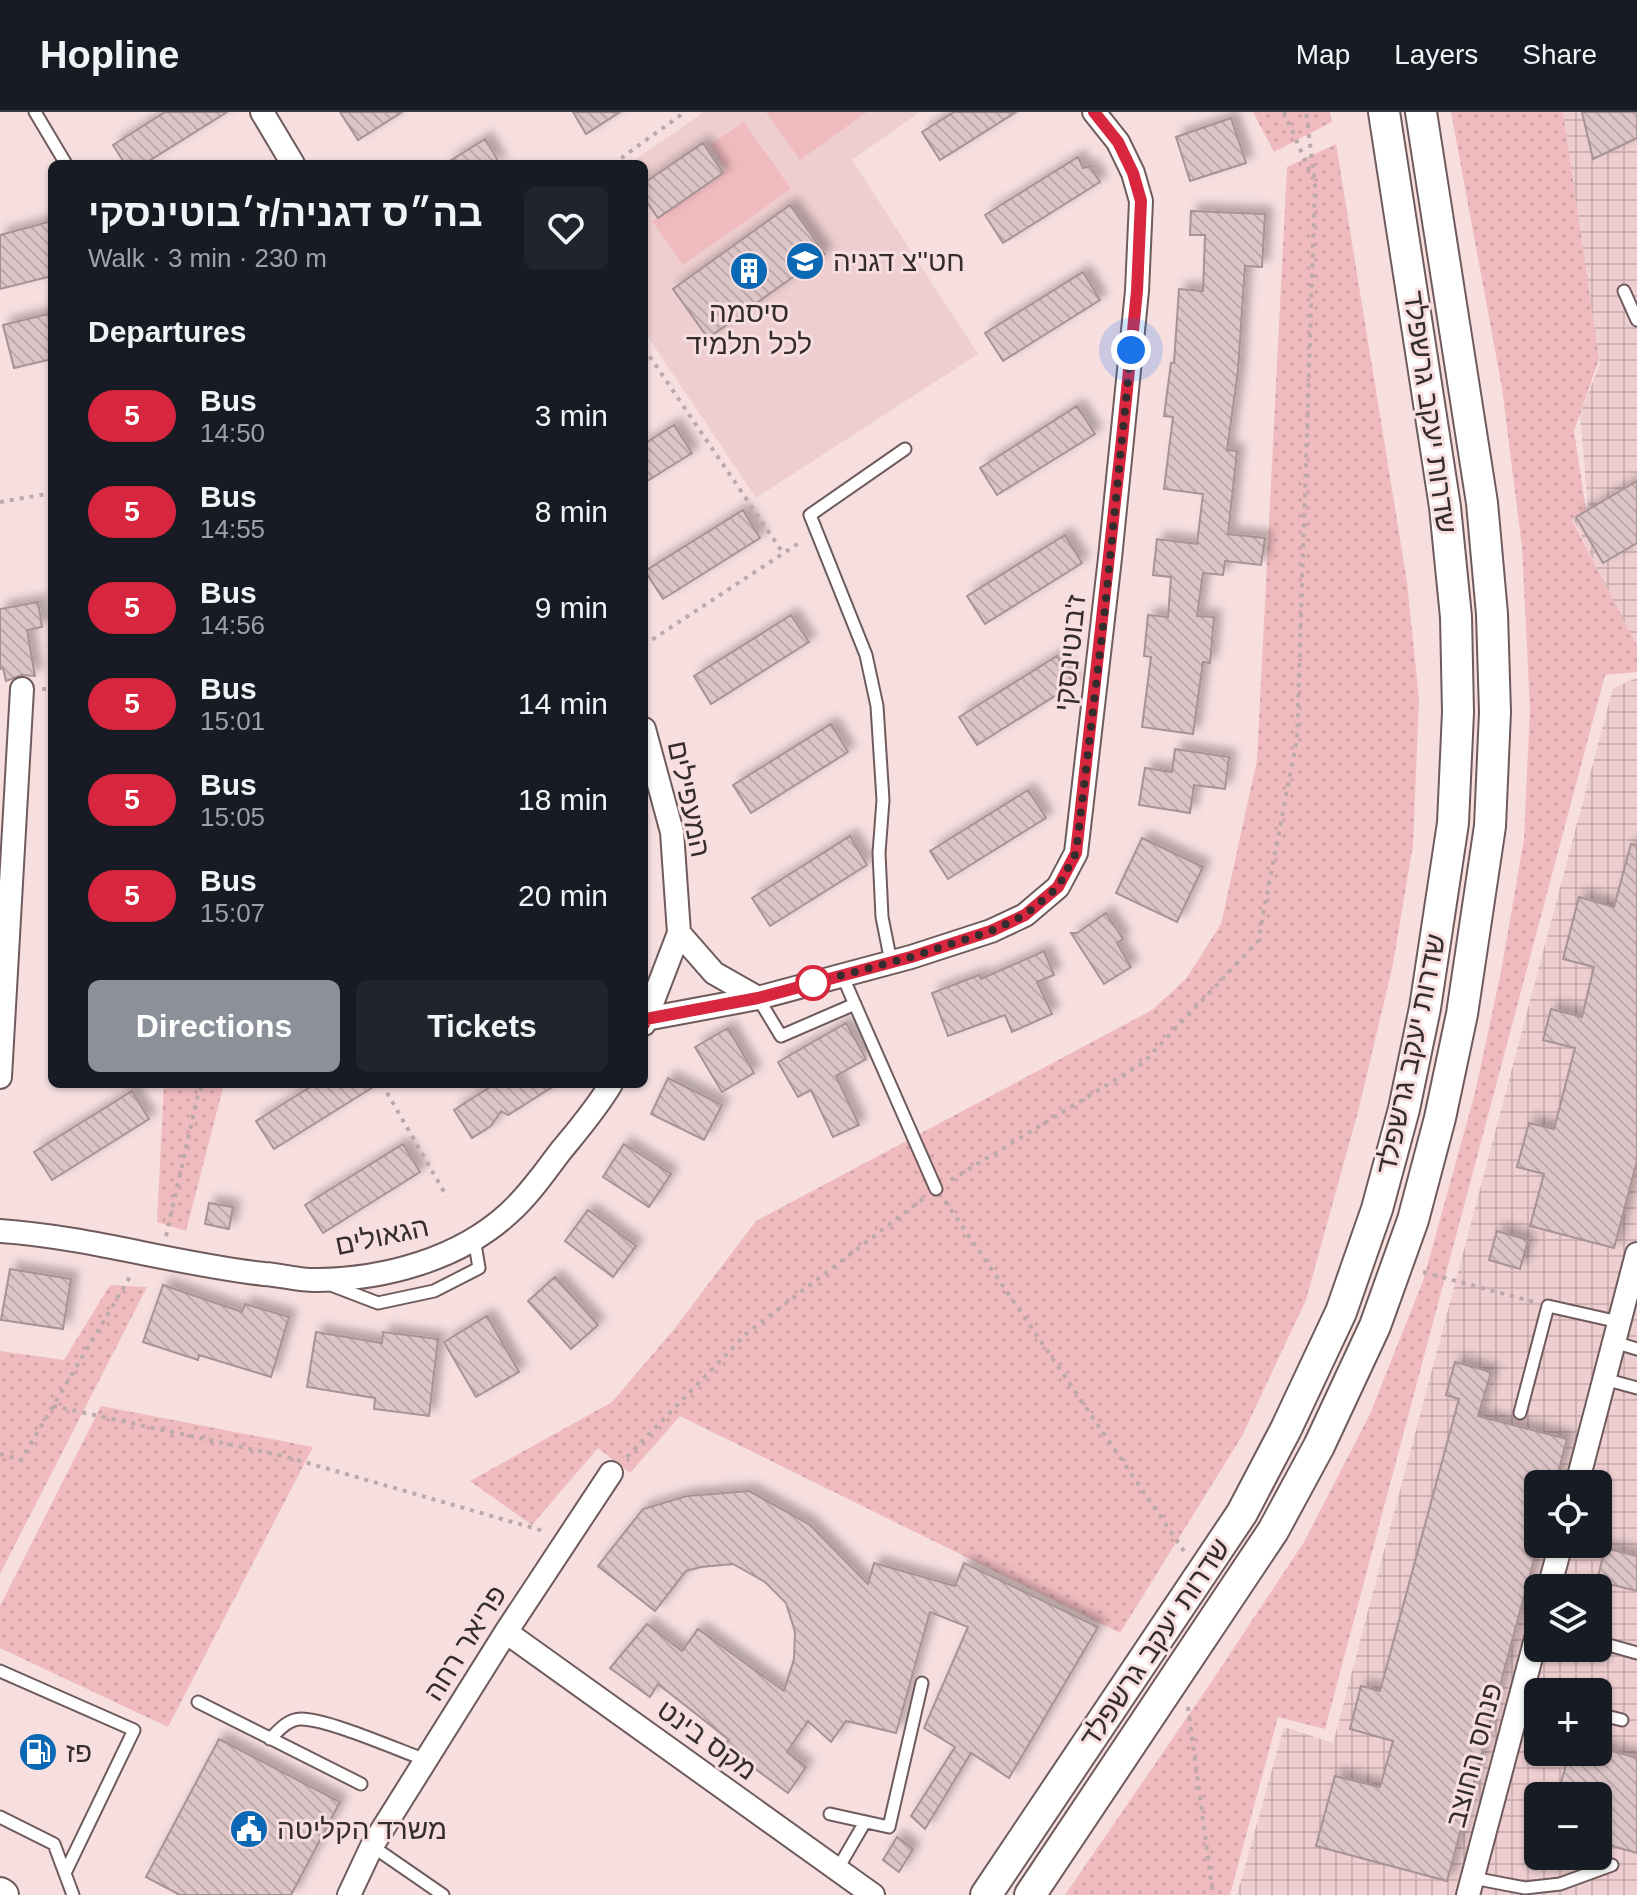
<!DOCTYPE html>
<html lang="en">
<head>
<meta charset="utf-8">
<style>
	body { margin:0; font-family:Arial,Heebo,sans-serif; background:#20242c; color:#f1f3f6; height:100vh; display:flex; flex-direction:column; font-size:30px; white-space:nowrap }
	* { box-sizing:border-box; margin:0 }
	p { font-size:26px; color:#9ea1a6 }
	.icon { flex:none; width:44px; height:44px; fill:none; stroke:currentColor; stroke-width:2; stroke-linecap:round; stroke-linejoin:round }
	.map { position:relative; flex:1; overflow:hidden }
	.side { position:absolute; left:48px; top:48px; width:600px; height:928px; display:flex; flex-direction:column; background:#171b24; border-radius:12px; box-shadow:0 2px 6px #0004 }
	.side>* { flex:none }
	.badge { padding:0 16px; border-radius:26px; font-size:28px; line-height:52px }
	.buttons { position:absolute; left:1524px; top:1358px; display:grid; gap:16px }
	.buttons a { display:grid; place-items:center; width:88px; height:88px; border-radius:12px; background:#171b24; box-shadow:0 2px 6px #0004; font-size:40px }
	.you { position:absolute; width:40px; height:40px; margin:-20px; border:6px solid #fff; border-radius:50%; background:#1a73e8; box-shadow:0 0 0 12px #1a73e833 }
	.map>.badge { position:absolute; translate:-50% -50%; box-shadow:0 0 0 4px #fff }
	h2 { padding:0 40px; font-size:30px; line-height:72px }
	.round { display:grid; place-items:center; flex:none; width:84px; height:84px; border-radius:12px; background:#20242c }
	.overview { display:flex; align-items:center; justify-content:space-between; height:136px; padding:0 40px }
	h1 { font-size:38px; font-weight:600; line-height:60px }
	.button { display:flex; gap:16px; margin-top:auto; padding:16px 40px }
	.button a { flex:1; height:92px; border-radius:12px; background:#8c9099; color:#fff; font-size:32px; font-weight:600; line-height:92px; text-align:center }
	.button a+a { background:#20242c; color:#f1f3f6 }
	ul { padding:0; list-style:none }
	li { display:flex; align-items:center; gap:24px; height:96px; padding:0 40px }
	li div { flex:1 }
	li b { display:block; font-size:30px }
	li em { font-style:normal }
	li .badge { min-width:88px; font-weight:700; text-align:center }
	header { display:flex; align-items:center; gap:48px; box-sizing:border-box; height:112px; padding:0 40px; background:#171b24; border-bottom:2px solid #363941 }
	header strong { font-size:38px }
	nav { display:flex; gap:44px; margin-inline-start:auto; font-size:28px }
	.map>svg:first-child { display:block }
	.built { fill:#eeced0 }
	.industrial { fill:url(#industrial-grid); fill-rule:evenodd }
	.green { fill:url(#green-dots) }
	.pitch { fill:#f0bbbf }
	.building { fill:url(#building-back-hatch); stroke:#a89293; stroke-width:2; filter:url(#shadow) }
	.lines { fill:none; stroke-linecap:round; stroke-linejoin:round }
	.lane-casing { stroke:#6f5b5c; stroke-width:15 }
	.street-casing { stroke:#6f5b5c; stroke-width:26 }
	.secondary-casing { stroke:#6f5b5c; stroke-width:34 }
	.path { stroke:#bca9aa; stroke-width:4; stroke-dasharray:4 6; stroke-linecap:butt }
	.lane { stroke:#fff; stroke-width:11 }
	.street { stroke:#fff; stroke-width:22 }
	.secondary { stroke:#fff; stroke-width:30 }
	.line-casing { stroke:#fff; stroke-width:18 }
	.line { stroke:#d7263d; stroke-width:12 }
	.walk { stroke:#352c2d; stroke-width:8; stroke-dasharray:0 14.4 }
	.stop-dot { fill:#fff; stroke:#d7263d; stroke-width:4 }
	.labels { text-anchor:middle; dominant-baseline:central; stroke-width:6; stroke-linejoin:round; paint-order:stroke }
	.poi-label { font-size:28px; fill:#352c2d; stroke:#f7dfe0; text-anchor:start }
	.street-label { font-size:28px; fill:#352c2d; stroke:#f7dfe0 }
</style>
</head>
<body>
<header>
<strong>Hopline</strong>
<nav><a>Map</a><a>Layers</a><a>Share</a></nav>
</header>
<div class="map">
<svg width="1637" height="1783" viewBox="0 0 1637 1783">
	<defs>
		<pattern id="industrial-grid" width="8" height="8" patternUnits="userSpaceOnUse" patternTransform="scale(2)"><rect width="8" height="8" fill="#eeced0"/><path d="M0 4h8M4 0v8" fill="none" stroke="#cdb1b3"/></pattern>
		<pattern id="green-dots" width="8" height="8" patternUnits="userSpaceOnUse" patternTransform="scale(2)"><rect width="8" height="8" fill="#f0bbbf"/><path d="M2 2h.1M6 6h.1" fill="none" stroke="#cea1a4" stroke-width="1.8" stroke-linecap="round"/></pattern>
		<pattern id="building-back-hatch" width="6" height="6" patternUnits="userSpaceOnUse" patternTransform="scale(2)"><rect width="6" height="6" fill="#dcc5c6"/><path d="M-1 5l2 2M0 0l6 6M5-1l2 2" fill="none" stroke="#bda9aa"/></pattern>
		<filter id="shadow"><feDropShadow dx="7" dy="-7" stdDeviation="4" flood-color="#0004"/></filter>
	</defs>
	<rect width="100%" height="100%" fill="#f7dfe0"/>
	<path class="built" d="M704,0H920L852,48L978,242L756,386L644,219V52H629Z"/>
	<path class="industrial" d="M1558,0H1637V537L1573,407L1588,394L1580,302L1600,252Z
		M1637,566V1783H1237L1284,1615L1333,1631L1613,576ZM1538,1372H1598V1432H1538ZM1538,1476H1598V1536H1538ZM1538,1580H1598V1640H1538ZM1538,1684H1598V1744H1538Z"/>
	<path class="green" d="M1253,0H1330L1332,10L1274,40Z
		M1451,0H1563L1599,247L1574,319L1586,398L1572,408L1637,534V560L1605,563L1325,1617L1278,1605L1230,1783H1065L1210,1572L1304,1430L1370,1302L1423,1169L1475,981L1501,860L1524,727L1530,596L1522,435L1502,276Z
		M1336,32L1407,470L1419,587L1413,733L1393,852L1359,996L1306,1188L1242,1324L1120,1521L680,1304L630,1361L598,1336L532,1413L470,1369L612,1290L675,1216L756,1109L1152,898L1186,867L1221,812L1257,648L1287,55Z
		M164,972H224L186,1119L157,1110Z
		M110,1173L147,1175L0,1462V1239L64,1248Z
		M101,1294L313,1335L168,1615L0,1536V1494Z"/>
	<path class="pitch" d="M766,0H867L800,48Z
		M744,10L791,77L683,153L652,109L726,57L710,33Z"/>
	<path class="building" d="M165,0H227L144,52H125L113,33Z
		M340,0H402L358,28Z
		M573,0H620L586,22Z
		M954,0H1016L940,48L922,20Z
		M1582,0H1637V26L1593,47Z
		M1231,6L1246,51L1190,69L1176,25Z
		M485,27L500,52H445Z
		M703,31L723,61L658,106L644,86V71Z
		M1078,45L1083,56L1090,54L1100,70L1003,131L985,103Z
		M790,93L825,142L708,226L673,177Z
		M1191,99L1265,102L1262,155L1245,154L1238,259L1227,338L1237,339L1228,422L1265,426L1261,453L1225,449L1223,463L1203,461L1197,504L1214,505L1210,551L1203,550L1193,622L1142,615L1151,545L1144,544L1148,503L1168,505L1171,465L1153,463L1157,427L1197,432L1203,382L1164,377L1173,305L1164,304L1171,251H1174L1179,177L1203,179L1205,123H1190Z
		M52,109V164L0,177V123Z
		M1083,160L1100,188L1003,249L985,221Z
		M52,201V247L14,256L3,213Z
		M1077,294L1095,322L997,383L980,356Z
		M674,313L692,341L644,371V332Z
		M1637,369V431L1603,451L1576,405Z
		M743,398L760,426L663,487L645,459Z
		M1065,423L1082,451L985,512L967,484Z
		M38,490L42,515L27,518L35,564L22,563L6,569L3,556L0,557V497Z
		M791,503L809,530L711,592L694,564Z
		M1057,544L1074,572L977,633L959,605Z
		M831,612L848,640L751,701L733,673Z
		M1175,637L1229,645L1225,677L1194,673L1190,701L1139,693L1145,656L1172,660Z
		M1028,678L1046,706L948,767L930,739Z
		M850,724L867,753L770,814L752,786Z
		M1142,726L1203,755L1177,810L1116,781Z
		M1631,732L1637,733V1049L1614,1136L1530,1114L1544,1062L1517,1055L1529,1011L1554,1017L1575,936L1543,928L1551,897L1582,905L1594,855L1563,847L1579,785L1614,795Z
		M1106,801L1123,827L1117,831L1131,855L1104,872L1071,821H1077Z
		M1044,839L1054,863L1037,870L1052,902L1012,920L1005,903L948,924L932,881L979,863L981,867Z
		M846,911L866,947L836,964L859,1013L833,1025L811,978L798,985L778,950Z
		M728,916L754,961L722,980L695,935Z
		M668,966L722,993L704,1028L651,1002Z
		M315,972H378L274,1037L256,1009Z
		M495,972H557L508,1003L501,999L491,1014L472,1026L454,998Z
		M132,979L149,1007L52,1068L34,1040Z
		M403,1032L420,1060L323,1121L305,1093Z
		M624,1032L671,1062L649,1095L603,1065Z
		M209,1091L233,1095L229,1117L205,1112Z
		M588,1098L636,1134L613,1165L565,1129Z
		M1497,1119L1528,1128L1520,1157L1489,1148Z
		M10,1157L71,1167L63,1217L1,1208Z
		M555,1165L598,1213L571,1237L528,1189Z
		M163,1173L242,1200L245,1192L289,1205L271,1265L199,1243L198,1248L143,1230Z
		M487,1204L519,1260L476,1285L444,1230Z
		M316,1220L382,1231L383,1220L438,1227L429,1304L374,1297L375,1286L307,1275Z
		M1455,1250L1491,1260L1478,1304L1567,1327L1555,1372H1538V1433L1447,1769L1316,1734L1335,1664L1380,1675L1393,1629L1350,1617L1361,1574L1380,1579L1459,1287L1446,1283Z
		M749,1379L809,1412L868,1472L874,1451L955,1474L964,1451L1098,1515L1009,1666L971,1641L925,1717L911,1704L955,1635L924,1616L968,1515L930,1500L896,1621L846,1609L831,1630L808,1609L787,1640L806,1655L788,1681L724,1634L729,1628L658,1572L650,1585L610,1556L647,1512L682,1539L698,1517L784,1579L794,1547L795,1520L786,1491L765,1470L733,1452L701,1455L686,1459L655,1499L598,1454L643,1397L687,1384Z
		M1605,1436L1637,1444V1479L1597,1469Z
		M219,1627L340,1690L291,1783H180L146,1765Z
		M1598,1635L1637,1646V1741L1598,1730V1684H1557L1570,1640H1598Z
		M897,1725L913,1737L899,1760L883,1748Z"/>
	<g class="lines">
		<defs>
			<path id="lane" d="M35,0L66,52
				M1624,179L1637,208
				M891,850L882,805L879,741L883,688L877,594L866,543L810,403L905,337
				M842,863L936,1077
				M758,886L781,924L855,892
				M331,1173L378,1191L434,1179L479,1156L474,1126
				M1614,1230L1637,1237
				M1604,1267L1637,1276
				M1520,1301L1548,1194L1619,1210
				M1598,1530L1637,1541
				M0,1559L134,1618L66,1759
				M198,1590L361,1672
				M1598,1602L1622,1608
				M270,1627C279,1618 288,1607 301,1607C328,1607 398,1638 426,1648
				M830,1702L889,1715L922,1571
				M0,1705L54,1732L73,1783
				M372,1734L443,1783
				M837,1758L865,1710
				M1473,1766L1525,1776L1560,1772L1612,1753"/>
			<path id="street" d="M262,0L293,52
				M644,617L672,720L679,821L644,912
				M679,821L714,861L758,886
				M646,907L758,886L911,845L991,819L1025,803L1058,775L1076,741L1110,446L1137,179L1141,89L1133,61L1118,30L1094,0
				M0,965L22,577
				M0,1119C89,1125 175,1152 264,1162C282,1163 301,1169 318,1168C385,1167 459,1147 509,1101C529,1083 544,1061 560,1040C578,1018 597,996 611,972
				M1577,1372L1637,1142
				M1549,1476L1561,1432
				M506,1520L873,1783
				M349,1783L372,1734L506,1520L611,1361
				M1468,1783L1538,1519"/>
			<path id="secondary" d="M0,1781L3,1783
				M986,1783L1242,1401L1286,1317L1341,1200L1377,1097L1404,997L1425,896L1453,711L1458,600L1456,505L1445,395L1384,0
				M1030,1783L1273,1419L1319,1334L1375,1214L1413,1108L1440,1006L1462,902L1490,714L1495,600L1492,502L1482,391L1421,0"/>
		</defs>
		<use href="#lane" class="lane-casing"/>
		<use href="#street" class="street-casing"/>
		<use href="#secondary" class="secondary-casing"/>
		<path class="path" d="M1284,0L1313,67
			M613,52L685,0
			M644,236L783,441
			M0,390L52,381
			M644,533L802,429
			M42,577H52
			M382,972L447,1085
			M951,1068L1143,951L1258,829L1297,627L1315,72L1306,0
			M945,1089L1186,1442
			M166,1124L199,978L208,972
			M1423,1160L1534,1190
			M53,1294L287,1345L547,1420
			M0,1342L21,1348L131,1163
			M627,1345L747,1221L924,1086
			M1188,1595L1213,1783"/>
		<use href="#lane" class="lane"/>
		<use href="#street" class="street"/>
		<use href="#secondary" class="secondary"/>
	</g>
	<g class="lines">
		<defs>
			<path id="line" d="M644,912L646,907L758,886L911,845L991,819L1025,803L1058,775L1076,741L1122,327L1137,179L1141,89L1133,61L1118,30L1094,0"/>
		</defs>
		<use href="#line" class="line-casing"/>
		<use href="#line" class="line"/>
		<path class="walk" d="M813,871L911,845L991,819L1025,803L1058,775L1076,741L1104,506L1131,238"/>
	</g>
	<defs>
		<symbol id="school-disc" viewBox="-11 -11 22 22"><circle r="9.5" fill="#0a68b5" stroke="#f7dfe0"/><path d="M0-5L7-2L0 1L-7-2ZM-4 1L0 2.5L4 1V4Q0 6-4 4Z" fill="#fff"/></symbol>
		<symbol id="building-disc" viewBox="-11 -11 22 22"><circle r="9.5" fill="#0a68b5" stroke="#f7dfe0"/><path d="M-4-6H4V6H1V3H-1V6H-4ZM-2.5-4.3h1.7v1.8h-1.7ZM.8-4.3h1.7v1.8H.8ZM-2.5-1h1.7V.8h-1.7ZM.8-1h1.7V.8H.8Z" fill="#fff"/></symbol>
		<symbol id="fuel-disc" viewBox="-11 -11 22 22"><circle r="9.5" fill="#0a68b5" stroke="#f7dfe0"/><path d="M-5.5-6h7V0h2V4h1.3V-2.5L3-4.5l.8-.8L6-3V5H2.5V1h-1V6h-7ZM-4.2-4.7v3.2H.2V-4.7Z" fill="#fff"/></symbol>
		<symbol id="civic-disc" viewBox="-11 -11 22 22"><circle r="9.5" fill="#0a68b5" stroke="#f7dfe0"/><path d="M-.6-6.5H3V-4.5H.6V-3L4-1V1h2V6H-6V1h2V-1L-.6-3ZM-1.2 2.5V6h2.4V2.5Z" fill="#fff"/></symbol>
	</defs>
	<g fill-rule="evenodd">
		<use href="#school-disc" x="783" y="127" width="44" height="44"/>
		<use href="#building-disc" x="727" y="137" width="44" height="44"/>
		<use href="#fuel-disc" x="16" y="1618" width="44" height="44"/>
		<use href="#civic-disc" x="227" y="1695" width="44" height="44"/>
	</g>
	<circle class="stop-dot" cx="813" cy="871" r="16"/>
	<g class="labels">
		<g class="poi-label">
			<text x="833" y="149">חט''צ דגניה</text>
			<text x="749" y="200" text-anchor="middle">סיסמה<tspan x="749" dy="32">לכל תלמיד</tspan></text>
			<text x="66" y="1640">פז</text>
			<text x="277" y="1717">משרד הקליטה</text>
		</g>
		<g class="street-label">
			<text transform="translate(1430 300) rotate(82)">שדרות יעקב גרשפלד</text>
			<text transform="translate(1070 541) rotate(-84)">ז'בוטינסקי</text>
			<text transform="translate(689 687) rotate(78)">המעפילים</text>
			<text transform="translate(1411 942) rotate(-78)">שדרות יעקב גרשפלד</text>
			<text transform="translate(382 1124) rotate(-12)">הגאולים</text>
			<text transform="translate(465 1531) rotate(-58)">פריאר רחה</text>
			<text transform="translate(1155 1531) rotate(-56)">שדרות יעקב גרשפלד</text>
			<text transform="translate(707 1628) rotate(36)">מקס בינט</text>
			<text transform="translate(1474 1643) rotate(-75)">פנחס החוצב</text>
		</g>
	</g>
</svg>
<div class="buttons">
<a><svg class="icon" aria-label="locate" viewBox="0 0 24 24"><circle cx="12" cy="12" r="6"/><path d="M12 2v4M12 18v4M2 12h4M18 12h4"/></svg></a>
<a><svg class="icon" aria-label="layers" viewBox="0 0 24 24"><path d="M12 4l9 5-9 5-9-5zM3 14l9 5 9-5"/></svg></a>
<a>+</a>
<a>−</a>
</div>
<div class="you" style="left:1131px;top:238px"></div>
<section class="side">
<div class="overview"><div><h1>בה״ס דגניה/ז׳בוטינסקי</h1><p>Walk · 3 min · 230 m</p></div><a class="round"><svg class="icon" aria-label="heart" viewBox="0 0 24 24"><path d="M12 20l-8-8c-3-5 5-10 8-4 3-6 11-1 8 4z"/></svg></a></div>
<h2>Departures</h2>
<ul>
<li><span class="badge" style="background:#d7263d;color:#fff">5</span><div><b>Bus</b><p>14:50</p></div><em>3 min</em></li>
<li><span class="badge" style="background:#d7263d;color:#fff">5</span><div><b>Bus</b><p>14:55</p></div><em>8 min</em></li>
<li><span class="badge" style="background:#d7263d;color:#fff">5</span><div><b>Bus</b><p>14:56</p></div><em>9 min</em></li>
<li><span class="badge" style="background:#d7263d;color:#fff">5</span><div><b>Bus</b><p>15:01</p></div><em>14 min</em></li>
<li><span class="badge" style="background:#d7263d;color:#fff">5</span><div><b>Bus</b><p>15:05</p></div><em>18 min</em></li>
<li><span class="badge" style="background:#d7263d;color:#fff">5</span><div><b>Bus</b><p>15:07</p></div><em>20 min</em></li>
</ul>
<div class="button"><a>Directions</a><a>Tickets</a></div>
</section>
</div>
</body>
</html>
